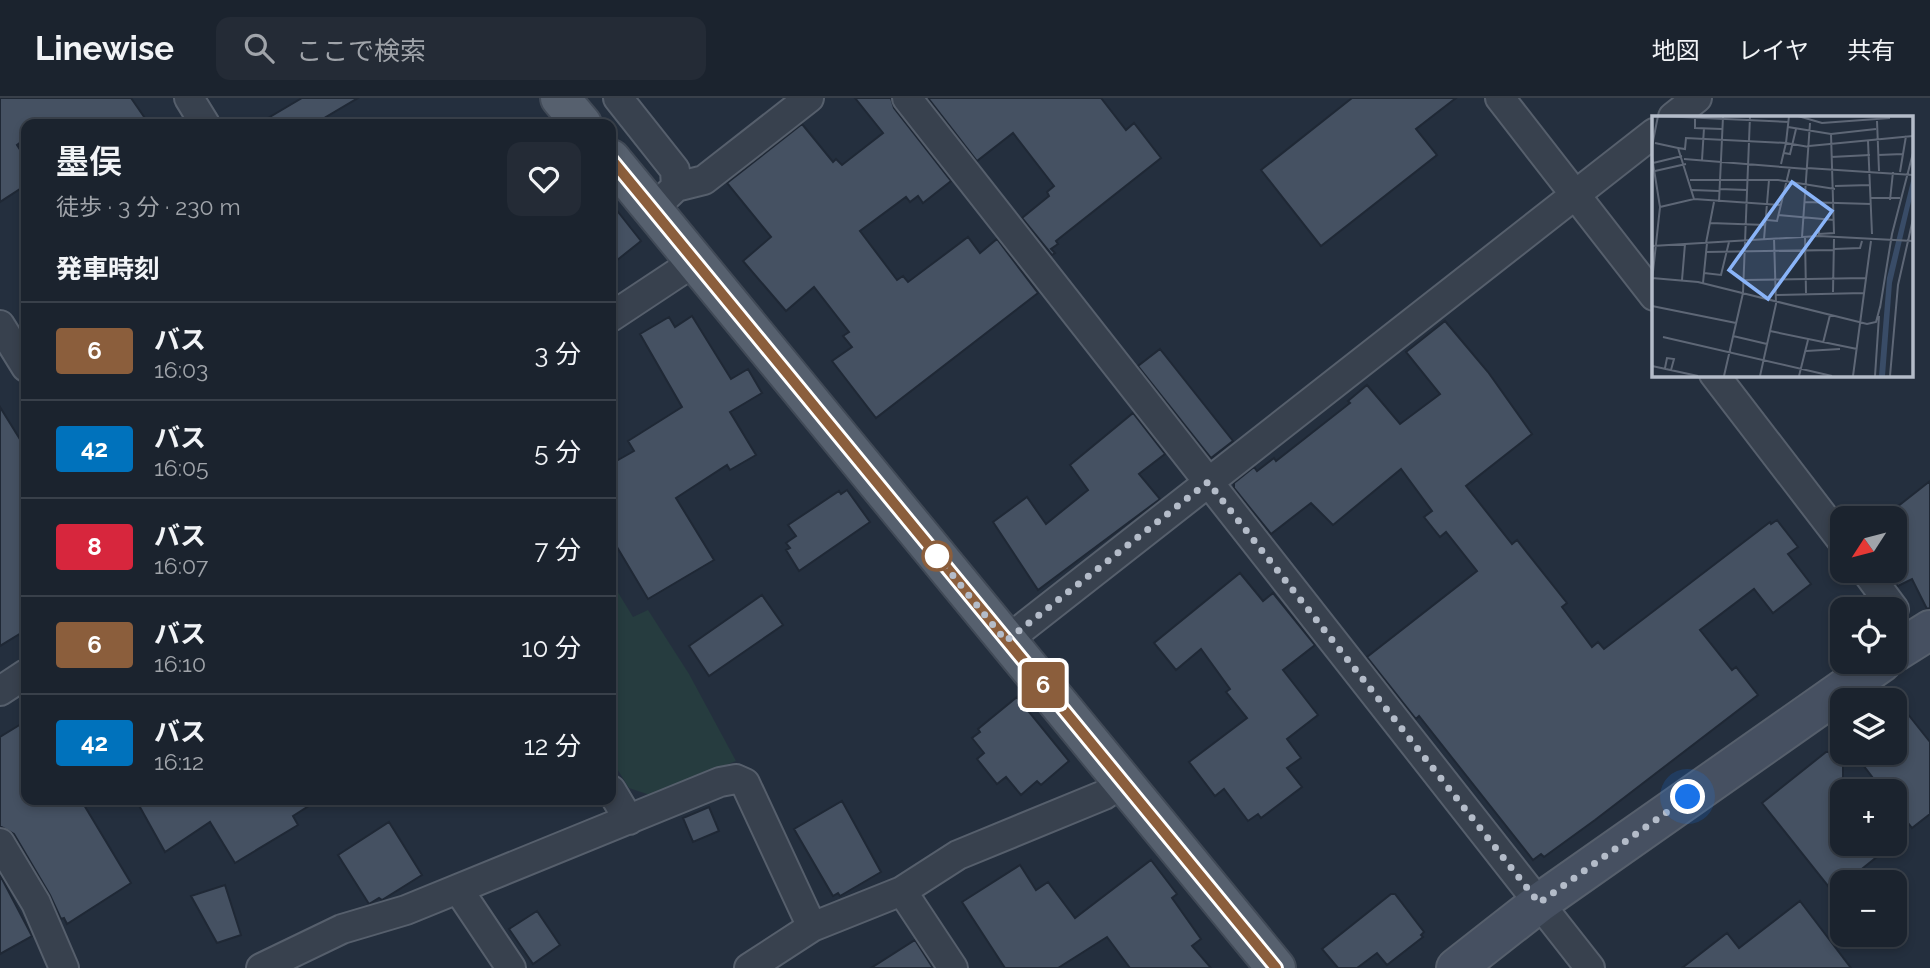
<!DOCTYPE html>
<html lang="ja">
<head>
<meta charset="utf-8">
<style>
	body { margin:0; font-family:Raleway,"Noto Sans JP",sans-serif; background:#242b36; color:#f1f3f6; height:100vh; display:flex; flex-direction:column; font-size:26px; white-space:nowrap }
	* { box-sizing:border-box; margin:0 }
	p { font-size:23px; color:#a0a4aa }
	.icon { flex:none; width:38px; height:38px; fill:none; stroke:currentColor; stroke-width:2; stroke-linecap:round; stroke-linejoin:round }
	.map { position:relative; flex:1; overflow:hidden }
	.details { position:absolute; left:21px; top:21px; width:595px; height:686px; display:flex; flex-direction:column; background:#1b232e; border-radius:14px; box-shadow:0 4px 10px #0003,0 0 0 2px #39404a }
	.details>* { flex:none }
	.badge { padding:0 14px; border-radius:5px; font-size:24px; line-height:46px }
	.needle { width:46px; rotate:234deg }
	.tools { position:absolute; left:1830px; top:408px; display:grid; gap:14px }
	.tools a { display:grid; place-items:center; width:77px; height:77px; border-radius:14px; background:#1b232e; box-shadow:0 4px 10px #0003,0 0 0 2px #39404a; font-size:35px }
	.you { position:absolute; width:35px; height:35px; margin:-18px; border:5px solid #fff; border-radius:50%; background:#1a73e8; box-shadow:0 0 0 10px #1a73e833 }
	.map>.badge { position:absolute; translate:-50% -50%; box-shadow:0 0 0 4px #fff }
	h2 { padding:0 35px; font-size:26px; line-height:63px }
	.round { display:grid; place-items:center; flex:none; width:74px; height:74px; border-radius:14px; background:#242b36 }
	.summary { display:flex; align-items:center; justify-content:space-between; height:119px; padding:0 35px }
	h1 { font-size:33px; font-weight:600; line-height:52px }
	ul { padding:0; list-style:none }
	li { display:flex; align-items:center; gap:21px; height:98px; padding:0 35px; border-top:2px solid #39404a }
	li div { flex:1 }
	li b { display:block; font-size:26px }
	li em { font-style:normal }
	li .badge { min-width:77px; font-weight:700; text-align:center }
	header { display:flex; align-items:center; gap:42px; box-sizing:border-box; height:98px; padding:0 35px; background:#1b232e; border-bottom:2px solid #39404a }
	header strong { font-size:33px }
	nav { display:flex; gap:38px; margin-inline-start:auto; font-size:24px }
	.search { width:490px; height:63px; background:#242b36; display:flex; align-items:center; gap:18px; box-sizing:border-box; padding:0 24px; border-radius:14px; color:#a0a4aa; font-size:26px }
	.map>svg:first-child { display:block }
	.green { fill:#263c3f }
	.building { fill:#455162; stroke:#1f2835; stroke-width:2 }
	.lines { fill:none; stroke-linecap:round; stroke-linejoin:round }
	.street-casing { stroke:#565f6c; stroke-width:32 }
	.secondary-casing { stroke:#565f6c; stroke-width:42 }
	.primary-casing { stroke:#414a57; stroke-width:42 }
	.street { stroke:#38414e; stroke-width:28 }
	.secondary { stroke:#465061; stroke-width:38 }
	.primary { stroke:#56606e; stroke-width:38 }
	.line-casing { stroke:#fff; stroke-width:16 }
	.line { stroke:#8b5e3c; stroke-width:10 }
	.walk { stroke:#b4bcc9; stroke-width:7; stroke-dasharray:0 12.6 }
	.stop-dot { fill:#fff; stroke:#8b5e3c; stroke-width:3.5 }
	.inset-road { fill:none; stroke:#5e6776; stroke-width:2 }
	.view { fill:#8ab4f8; fill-opacity:0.15; stroke:#8ab4f8; stroke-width:3.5 }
	.inset-edge { fill:none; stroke:#b4bcc9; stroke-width:3.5 }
</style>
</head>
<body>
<header>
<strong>Linewise</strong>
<div class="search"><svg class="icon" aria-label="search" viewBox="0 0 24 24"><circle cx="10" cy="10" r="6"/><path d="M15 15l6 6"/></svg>ここで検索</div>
<nav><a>地図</a><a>レイヤ</a><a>共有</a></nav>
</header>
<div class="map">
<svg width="1930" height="870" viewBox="0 0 1930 870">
	<rect width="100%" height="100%" fill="#242f3e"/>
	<path class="green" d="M611,483L633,519L648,512L689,576L736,663L650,697L629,690L611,661Z"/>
	<path class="building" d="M0,0H131L149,26H26V40L17,47L26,61V87L0,104Z
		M302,0H358L314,26H258Z
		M855,0H891L894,10L951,83L923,105L918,98L910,104L906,99L860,133L897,182L903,178L908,184L968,139L980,155L997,141L1038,195L876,320L832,263L852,249L843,238L849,234L814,189L786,213L743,163L771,139L727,85L802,26L833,64L836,61L842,67L883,35Z
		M928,0H1101L1126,32L1134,25L1161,60L1056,143L1058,146L1051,151L1055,155L1052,157L1022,120L1049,98L1047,94L1054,88L1013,35L977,63Z
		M1352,0H1456L1416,31L1437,57L1321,148L1261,72Z
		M611,105L641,143L611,167Z
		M692,218L731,281L748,271L762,295L730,314L756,357L730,372L727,367L676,400L714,462L648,501L611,439V366L634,353L628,343L682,309L640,236L669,219L675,229Z
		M1445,223L1488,274L1532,336L1466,388L1512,446L1517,442L1567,505L1562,509L1592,549L1598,544L1604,551L1770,424L1771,426L1777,422L1798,449L1788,456L1811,486L1773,515L1754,491L1700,532L1732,572L1736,569L1758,597L1595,722L1544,759L1541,756L1533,762L1419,618L1416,621L1367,559L1477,473L1446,434L1440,439L1424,419L1432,413L1401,371L1333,427L1311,405L1271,436L1234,390V385L1254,369L1257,373L1274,360L1276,363L1350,305L1348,303L1367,287L1400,326L1440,296L1406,254Z
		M1160,251L1233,343L1211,360L1138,268Z
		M0,309L26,351V532L0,548Z
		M1133,315L1165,356L1139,376L1160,401L1038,492L993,424L1027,399L1046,426L1088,392L1070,367Z
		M1930,383V510L1927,511L1912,481L1898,488L1895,485V435L1906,426L1897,415L1900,413L1897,409Z
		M847,392L870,424L799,473L786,452L790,450L786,445L796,438L788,427L839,393L841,396Z
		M1240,475L1263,503L1273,495L1315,547L1283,572L1318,617L1287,641L1301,660L1287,670L1302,689L1261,720L1258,716L1248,723L1224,691L1215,698L1189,664L1247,620L1226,594L1230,591L1201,551L1176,572L1154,545Z
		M762,497L783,527L709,578L689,548Z
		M1017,599L1069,663L1041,687L1037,683L1021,697L1006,679L997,686L977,661L984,655L972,640L980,634L978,631Z
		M1895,600L1930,644V716L1912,730L1895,708V693H1883L1853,654H1895Z
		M26,623V702H81L131,785L67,826L64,820L61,821L50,797L14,736L0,728V639Z
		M1826,654H1843V746H1893L1833,794L1762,705Z
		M136,702H318L293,718L298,727L235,765L210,724L165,754Z
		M842,703L881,774L840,798L838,795L833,798L794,731Z
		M709,709L719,733L693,744L683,720Z
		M389,724L422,777L382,802L379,800L369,806L338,757Z
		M1151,762L1177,796L1172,800L1201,841L1192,848L1211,870H1130L1107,839L1058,870H1005L962,804L1020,767L1036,792L1048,784L1075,820Z
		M0,777L32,838L0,856Z
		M225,787L241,837L217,845L191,798Z
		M1391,796H1395L1424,834L1421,837L1423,839L1387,867L1377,855L1357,870H1338L1322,851Z
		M1800,803L1851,870H1682L1727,835L1739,850Z
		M537,813L560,847L533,866L509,831Z
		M915,842L933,870H871Z"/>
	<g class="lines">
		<defs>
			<path id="street" d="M189,0L205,26
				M618,0L675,72L676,89
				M907,0L1590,870
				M1500,0L1654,198
				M1673,19L1697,0
				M652,112L676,89L704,82L809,0
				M611,219L694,164
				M0,227L26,269
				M1714,276L1843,444
				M1865,472L1894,511
				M1006,543L1654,35
				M0,593L26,576
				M611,692L629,722
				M0,745L36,805L64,870
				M458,791L511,870
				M902,793L953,870
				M261,870L342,831L406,812L720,684L736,681L745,685L812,829
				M749,870L812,829L902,793L958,757L1104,697L1123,684"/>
			<path id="secondary" d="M1895,554L1930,532
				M1456,870L1539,805L1882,564"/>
			<path id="primary" d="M560,0L582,26
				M611,61L1276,870"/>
		</defs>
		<use href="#street" class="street-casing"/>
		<use href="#secondary" class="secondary-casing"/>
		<use href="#primary" class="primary-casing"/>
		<use href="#street" class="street"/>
		<use href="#secondary" class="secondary"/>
		<use href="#primary" class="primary"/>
	</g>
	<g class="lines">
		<defs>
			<path id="line" d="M611,61L1276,870"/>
		</defs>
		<use href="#line" class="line-casing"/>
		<use href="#line" class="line"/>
		<path class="walk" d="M937,458L1006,543L1208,384L1539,805L1688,699"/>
	</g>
	<circle class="stop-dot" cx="937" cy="458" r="14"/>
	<g transform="translate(1652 18)">
		<rect width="261" height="261" fill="#242f3e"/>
		<path d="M261,57V77L240,167L233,260H227L235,162Z" fill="#394c67"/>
		<path class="inset-road" d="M8,0L137,6M43,0V12L70,13M137,0L134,27L157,31M146,0L170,7L238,2M225,5L227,55M136,11L179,18L224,13M216,25L220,118M3,27L26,32M0,30L6,0M157,30L261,20M132,37L138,38L144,13M226,39L251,38M0,41L8,91L0,165M179,41L218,39M32,43L155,53M50,44L52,12M1,47L30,40M155,52L261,59M3,55L34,48M248,56L254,20M38,64H126L183,73M183,70L218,69M67,73L95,74M40,74L67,75M219,82H248M42,83L26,32L33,33L34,22L134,27L129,48M238,84L241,56M67,86L71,1M152,86L219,88M8,91L42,83L129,89M126,99L182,104M115,104L125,105L138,51M58,107L114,109M167,114V118L182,117L179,18M150,121L158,7M153,121L154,177M112,123L117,64M54,127L62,86M0,130L167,120L261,125M182,133L208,132L210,125M54,136L182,134M52,157L69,159L77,126M0,162L46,166L215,208L224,206L228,191M30,164L33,128M92,164L214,162M51,167L55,127M181,176L182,123M124,179L212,177M0,190L84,207M228,192L240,118L261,37M118,215L205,233M81,220L115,228M11,221L180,260M171,227L178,199M154,235L188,233M0,250L46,260M13,252L15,242L22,243L19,254M72,260L91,177L98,0M108,260L124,188L122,122M147,260L156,224M201,260L219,125M223,260L227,200M238,260L246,169L261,103"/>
		<path class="view" d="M140,66L180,95L116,183L77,154Z"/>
		<rect width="261" height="261" class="inset-edge"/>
	</g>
</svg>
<div class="tools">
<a><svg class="needle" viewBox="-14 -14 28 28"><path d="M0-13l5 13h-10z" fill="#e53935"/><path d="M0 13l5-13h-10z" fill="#a0a4aa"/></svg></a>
<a><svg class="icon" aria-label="locate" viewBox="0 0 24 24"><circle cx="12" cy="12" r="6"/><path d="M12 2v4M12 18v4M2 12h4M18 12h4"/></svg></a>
<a><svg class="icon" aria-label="layers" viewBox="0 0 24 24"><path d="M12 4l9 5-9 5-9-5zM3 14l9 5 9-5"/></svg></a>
<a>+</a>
<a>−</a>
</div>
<div class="you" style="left:1688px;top:699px"></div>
<b class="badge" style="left:1043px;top:587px;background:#8b5e3c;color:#fff">6</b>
<section class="details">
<div class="summary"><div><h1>墨俣</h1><p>徒歩 · 3 分 · 230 m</p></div><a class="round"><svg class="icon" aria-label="heart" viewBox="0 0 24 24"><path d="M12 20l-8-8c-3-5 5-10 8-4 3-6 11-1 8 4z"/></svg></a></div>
<h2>発車時刻</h2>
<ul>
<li><span class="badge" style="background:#8b5e3c;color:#fff">6</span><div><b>バス</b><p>16:03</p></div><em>3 分</em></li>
<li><span class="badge" style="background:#0072bc;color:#fff">42</span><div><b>バス</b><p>16:05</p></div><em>5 分</em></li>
<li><span class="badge" style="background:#d7263d;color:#fff">8</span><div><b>バス</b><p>16:07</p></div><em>7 分</em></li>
<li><span class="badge" style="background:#8b5e3c;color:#fff">6</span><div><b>バス</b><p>16:10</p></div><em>10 分</em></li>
<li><span class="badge" style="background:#0072bc;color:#fff">42</span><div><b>バス</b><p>16:12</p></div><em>12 分</em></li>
</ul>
</section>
</div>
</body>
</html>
